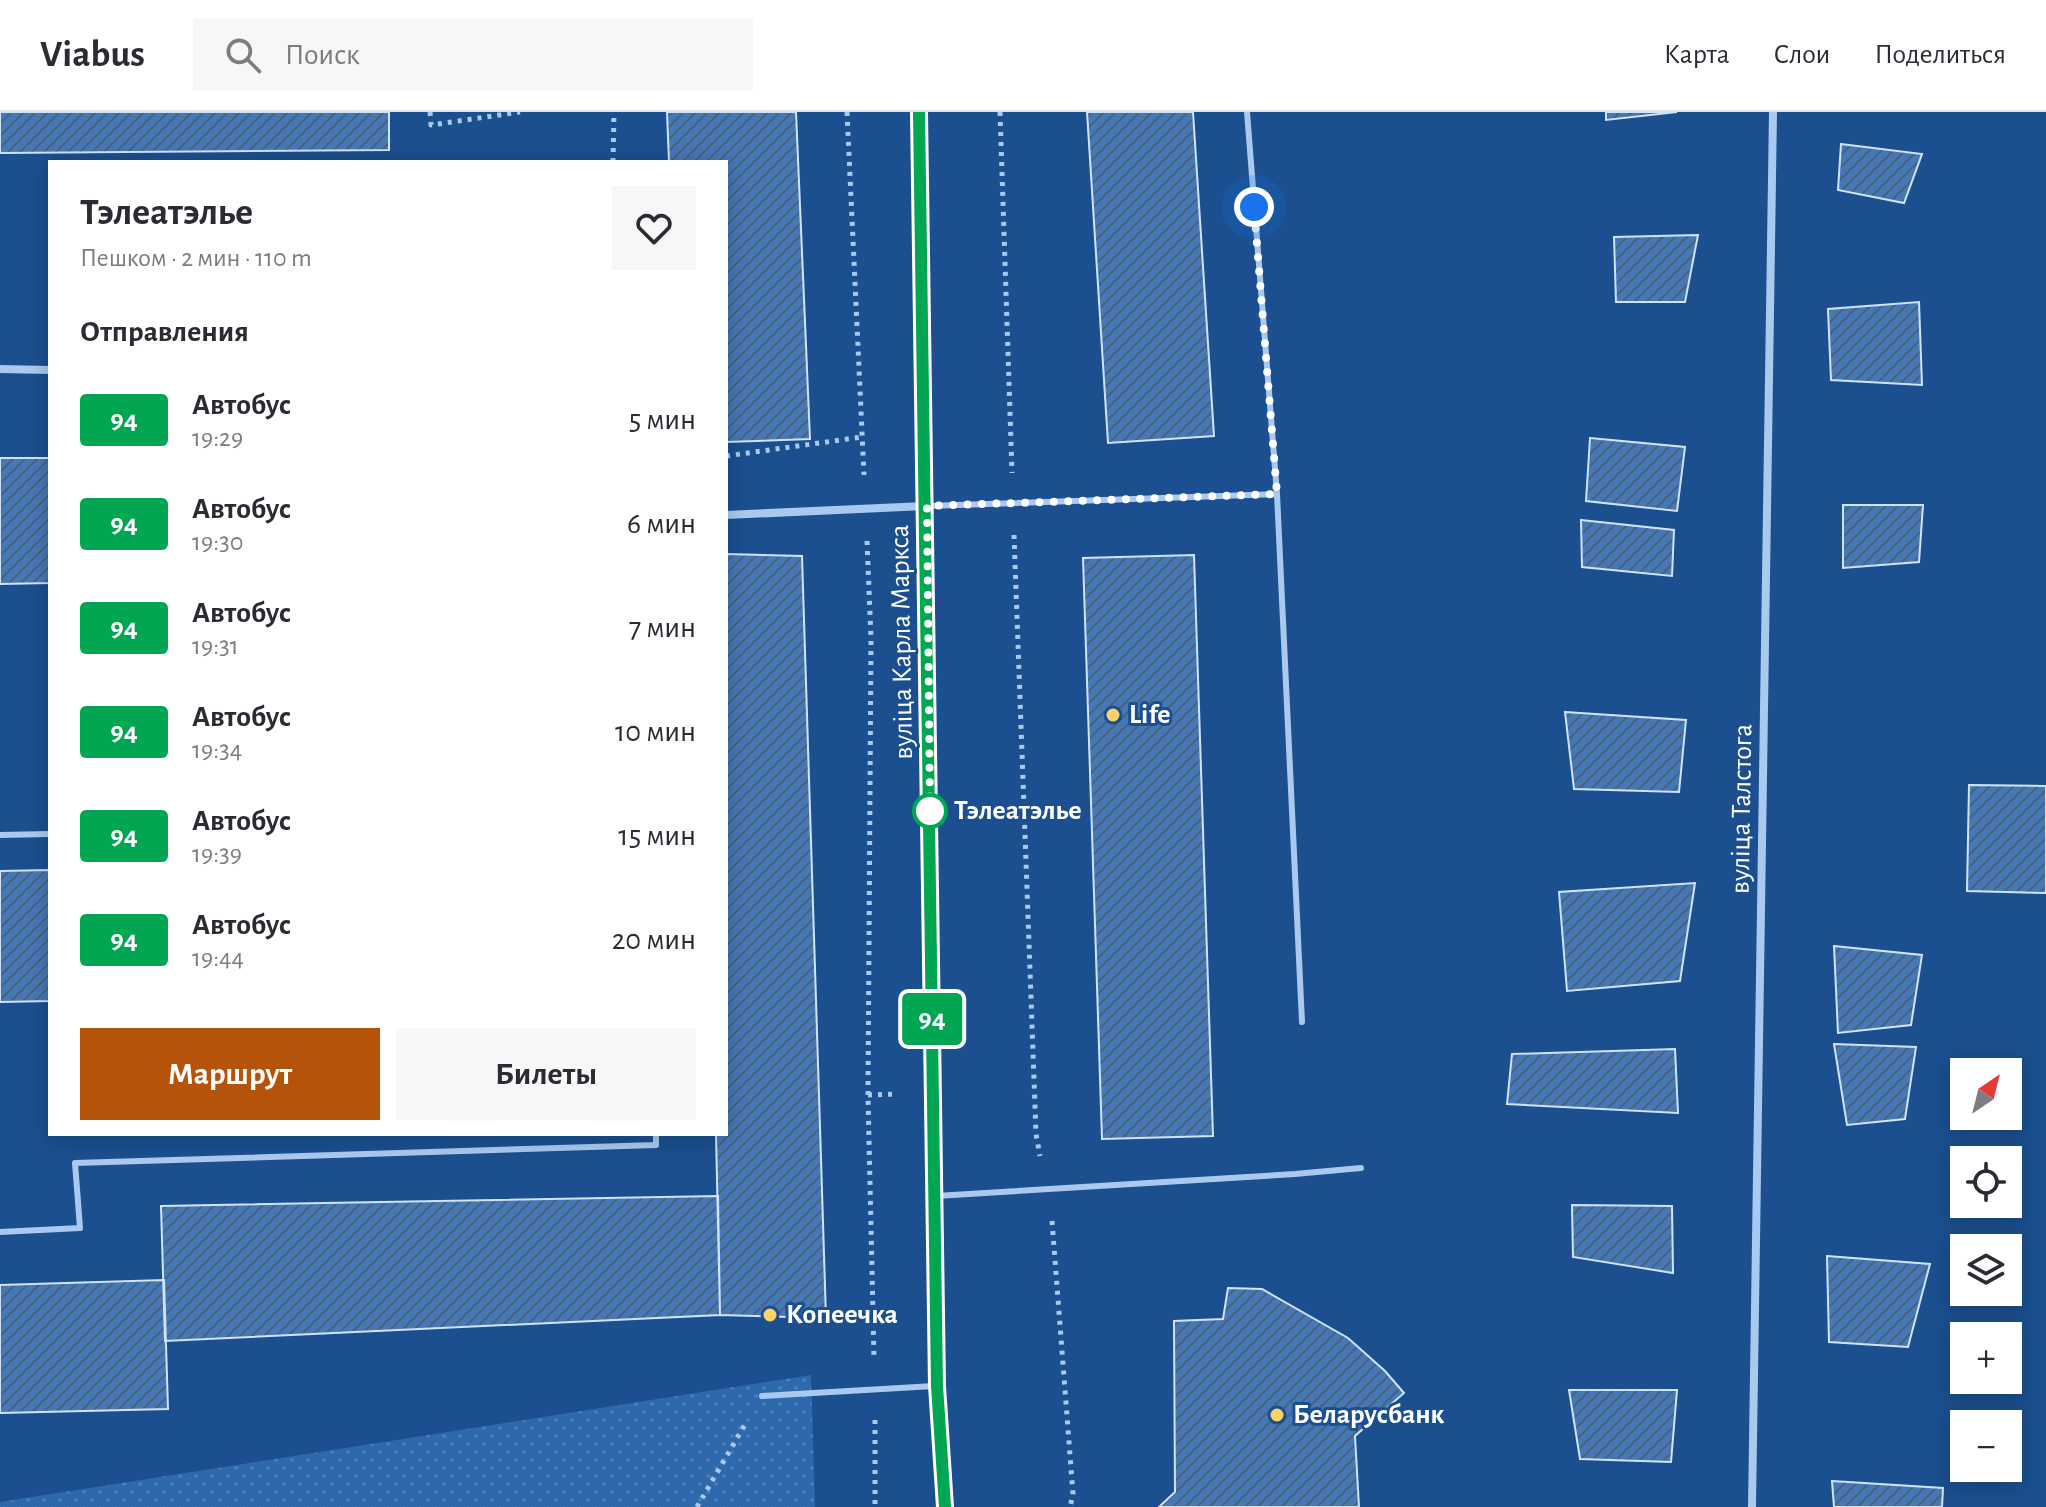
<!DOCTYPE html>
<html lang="ru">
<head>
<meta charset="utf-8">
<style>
	body { margin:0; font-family:"Alegreya Sans",sans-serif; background:#f7f7f7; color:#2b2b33; height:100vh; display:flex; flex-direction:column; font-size:30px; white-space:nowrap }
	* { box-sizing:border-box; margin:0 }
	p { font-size:26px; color:#7c7c81 }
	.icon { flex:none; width:44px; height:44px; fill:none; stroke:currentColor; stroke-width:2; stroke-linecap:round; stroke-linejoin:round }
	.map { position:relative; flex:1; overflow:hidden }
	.drawer { position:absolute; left:48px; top:48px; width:680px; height:976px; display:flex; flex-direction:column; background:#fff; border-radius:0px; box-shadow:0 4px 20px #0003 }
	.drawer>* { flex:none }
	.badge { padding:0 16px; border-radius:6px; font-size:28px; line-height:52px }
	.needle { width:52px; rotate:35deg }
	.tools { position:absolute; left:1950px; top:946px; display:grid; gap:16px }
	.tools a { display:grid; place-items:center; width:72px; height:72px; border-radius:0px; background:#fff; box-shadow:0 4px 20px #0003; font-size:40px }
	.you { position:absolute; width:40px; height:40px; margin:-20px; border:6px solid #fff; border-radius:50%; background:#1a73e8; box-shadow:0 0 0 12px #1a73e833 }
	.map>.badge { position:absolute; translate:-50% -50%; box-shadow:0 0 0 4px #fff }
	h2 { padding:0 32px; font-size:30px; line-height:72px }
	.round { display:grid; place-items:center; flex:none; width:84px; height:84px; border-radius:0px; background:#f7f7f7 }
	.overview { display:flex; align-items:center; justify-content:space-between; height:136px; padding:0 32px }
	h1 { font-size:38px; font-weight:600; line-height:60px }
	.button { display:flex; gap:16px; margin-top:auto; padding:16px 32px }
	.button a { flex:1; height:92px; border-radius:0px; background:#b45309; color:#fff; font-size:32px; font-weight:600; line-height:92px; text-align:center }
	.button a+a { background:#f7f7f7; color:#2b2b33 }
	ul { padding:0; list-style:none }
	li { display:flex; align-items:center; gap:24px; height:104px; padding:0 32px }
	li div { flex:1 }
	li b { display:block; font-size:30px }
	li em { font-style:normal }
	li .badge { min-width:88px; font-weight:700; text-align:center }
	header { display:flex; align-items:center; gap:48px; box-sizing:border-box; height:112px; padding:0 40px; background:#fff; border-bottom:2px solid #e1e1e2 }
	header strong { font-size:38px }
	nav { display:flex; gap:44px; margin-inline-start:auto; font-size:28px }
	.search { width:560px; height:72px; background:#f7f7f7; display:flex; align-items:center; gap:20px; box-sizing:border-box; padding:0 28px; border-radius:0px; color:#7c7c81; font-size:30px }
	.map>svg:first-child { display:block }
	.park { fill:url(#park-dots) }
	.building { fill:url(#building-hatch); stroke:#cfe3fa; stroke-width:2 }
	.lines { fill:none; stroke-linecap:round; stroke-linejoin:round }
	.path { stroke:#a9c9ee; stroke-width:5; stroke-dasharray:4 6; stroke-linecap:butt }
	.service { stroke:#a9c9ee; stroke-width:6 }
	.minor { stroke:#a9c9ee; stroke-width:8 }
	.secondary { stroke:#d6e6fa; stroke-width:16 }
	.line-casing { stroke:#fff; stroke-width:18 }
	.line { stroke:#00a651; stroke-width:12 }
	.walk { stroke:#fff; stroke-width:8; stroke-dasharray:0 14.4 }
	.poi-dot { fill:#ffd166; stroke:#1b4f8f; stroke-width:3 }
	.stop-dot { fill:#fff; stroke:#00a651; stroke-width:4 }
	.labels { text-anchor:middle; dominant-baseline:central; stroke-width:6; stroke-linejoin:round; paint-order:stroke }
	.street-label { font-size:28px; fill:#fff; stroke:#1b4f8f }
	.poi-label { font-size:28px; font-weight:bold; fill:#fff; stroke:#1b4f8f; text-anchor:start }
	.stop-label { font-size:28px; font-weight:bold; fill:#fff; stroke:#1b4f8f; text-anchor:start }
</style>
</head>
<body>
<header>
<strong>Viabus</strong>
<div class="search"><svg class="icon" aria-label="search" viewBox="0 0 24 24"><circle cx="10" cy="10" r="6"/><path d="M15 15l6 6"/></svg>Поиск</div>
<nav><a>Карта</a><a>Слои</a><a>Поделиться</a></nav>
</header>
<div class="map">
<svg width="2046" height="1395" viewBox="0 0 2046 1395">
	<defs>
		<pattern id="park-dots" width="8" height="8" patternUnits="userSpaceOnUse" patternTransform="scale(2)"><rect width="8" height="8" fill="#2e69ad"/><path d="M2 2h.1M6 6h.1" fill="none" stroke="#4d80b9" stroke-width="1.8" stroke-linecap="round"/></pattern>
		<pattern id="building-hatch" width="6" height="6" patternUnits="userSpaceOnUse" patternTransform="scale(2)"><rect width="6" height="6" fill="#4478b7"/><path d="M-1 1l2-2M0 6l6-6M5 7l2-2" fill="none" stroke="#486282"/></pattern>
	</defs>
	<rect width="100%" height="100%" fill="#1b4f8f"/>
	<path class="park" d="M811,1263L815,1395H0V1390Z"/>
	<path class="building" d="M0,0H389V38L0,41Z
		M667,0H796L810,327L726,330V50H669Z
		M1087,0H1193L1214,324L1108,331Z
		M1606,0H1677L1606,8Z
		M1841,32L1922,42L1904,91L1838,78Z
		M1698,123L1685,190H1616L1614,125Z
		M1919,190L1922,273L1831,268L1828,197Z
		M1590,326L1685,335L1677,399L1586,389Z
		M0,346H50V471L0,472Z
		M1843,393H1923L1919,450L1843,456Z
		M1581,408L1674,418L1672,464L1582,455Z
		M726,442L802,444L826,1206L720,1203L716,1022H726Z
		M1194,443L1213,1024L1102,1027L1083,446Z
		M1565,600L1686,608L1679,680L1574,677Z
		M1969,673L2046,674V781L1967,779Z
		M50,758V889L0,890V759Z
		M1695,771L1680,869L1567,879L1559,780Z
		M1834,834L1922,843L1911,913L1838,921Z
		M1834,932L1916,935L1905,1007L1847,1013Z
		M1675,937L1678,1001L1507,992L1512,942Z
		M718,1084L720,1203L165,1229L161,1094Z
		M1572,1093L1672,1094L1673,1161L1573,1145Z
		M1827,1144L1930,1152L1908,1235L1829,1230Z
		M164,1168L168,1297L0,1301V1173Z
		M1228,1176L1262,1177L1348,1226L1385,1259L1404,1281L1355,1324L1359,1395H1159L1175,1380L1174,1209L1223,1207Z
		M1569,1278H1677L1671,1350L1580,1347Z
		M1832,1369L1943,1376L1942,1395H1834Z"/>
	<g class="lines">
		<path class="path" d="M430,0L431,13L520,0
			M847,0L864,363
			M1000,0L1012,361
			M613,50L614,0
			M726,344L862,325
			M1014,423L1036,1022L1040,1044
			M867,429L871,526L868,983L874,1246
			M965,697L1024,698
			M868,983L896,982
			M1052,1109L1073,1382L1070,1395
			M875,1308V1395
			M697,1395L747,1309"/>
		<path class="service" d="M1277,382L1302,910
			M927,394L1277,382L1247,0
			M0,723L50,722
			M936,1084L1295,1062L1361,1056
			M0,1120L80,1116L75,1051L656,1033V1022
			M762,1284L934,1274"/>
		<path class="minor" d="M0,257L50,258
			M726,403L925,394
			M1752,1395L1773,0"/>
		<path class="secondary" d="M919,0L937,1274L945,1395"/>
	</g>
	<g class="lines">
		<defs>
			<path id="line" d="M919,0L937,1274L945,1395"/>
		</defs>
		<use href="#line" class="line-casing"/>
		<use href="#line" class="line"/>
		<path class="walk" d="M930,699L927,394L1277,382L1254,95"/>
	</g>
	<g class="poi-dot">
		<circle cx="1113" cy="603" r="8"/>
		<circle cx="770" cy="1203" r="8"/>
		<circle cx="1277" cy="1303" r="8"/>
	</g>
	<circle class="stop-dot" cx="930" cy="699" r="16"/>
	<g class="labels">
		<g class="street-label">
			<text transform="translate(902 530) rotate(-91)">вуліца Карла Маркса</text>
			<text transform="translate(1742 697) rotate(-89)">вуліца Талстога</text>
		</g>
		<g class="poi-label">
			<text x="1129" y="603">Life</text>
			<text x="786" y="1203">Копеечка</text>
			<text x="1293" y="1303">Беларусбанк</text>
		</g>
		<g class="stop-label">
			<text x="954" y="699">Тэлеатэлье</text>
		</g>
	</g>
</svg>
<div class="tools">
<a><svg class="needle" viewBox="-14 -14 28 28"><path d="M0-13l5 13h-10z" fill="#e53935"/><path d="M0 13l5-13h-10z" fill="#7c7c81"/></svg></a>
<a><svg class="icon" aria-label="locate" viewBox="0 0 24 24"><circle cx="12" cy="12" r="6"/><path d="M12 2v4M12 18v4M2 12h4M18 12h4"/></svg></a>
<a><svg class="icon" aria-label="layers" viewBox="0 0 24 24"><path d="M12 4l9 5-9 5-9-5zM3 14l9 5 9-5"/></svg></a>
<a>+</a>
<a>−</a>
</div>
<div class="you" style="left:1254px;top:95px"></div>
<b class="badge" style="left:932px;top:907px;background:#00a651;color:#fff">94</b>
<section class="drawer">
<div class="overview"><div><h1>Тэлеатэлье</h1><p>Пешком · 2 мин · 110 m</p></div><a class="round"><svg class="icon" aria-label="heart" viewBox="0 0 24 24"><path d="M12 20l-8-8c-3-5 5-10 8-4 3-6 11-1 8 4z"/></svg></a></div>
<h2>Отправления</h2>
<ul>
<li><span class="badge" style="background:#00a651;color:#fff">94</span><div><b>Автобус</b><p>19:29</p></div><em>5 мин</em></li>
<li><span class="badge" style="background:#00a651;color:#fff">94</span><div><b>Автобус</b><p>19:30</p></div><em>6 мин</em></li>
<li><span class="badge" style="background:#00a651;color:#fff">94</span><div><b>Автобус</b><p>19:31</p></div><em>7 мин</em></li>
<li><span class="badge" style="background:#00a651;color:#fff">94</span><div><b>Автобус</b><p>19:34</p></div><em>10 мин</em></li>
<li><span class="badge" style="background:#00a651;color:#fff">94</span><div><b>Автобус</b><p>19:39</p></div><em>15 мин</em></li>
<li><span class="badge" style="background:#00a651;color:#fff">94</span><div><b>Автобус</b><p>19:44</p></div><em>20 мин</em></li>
</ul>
<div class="button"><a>Маршрут</a><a>Билеты</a></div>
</section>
</div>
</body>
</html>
